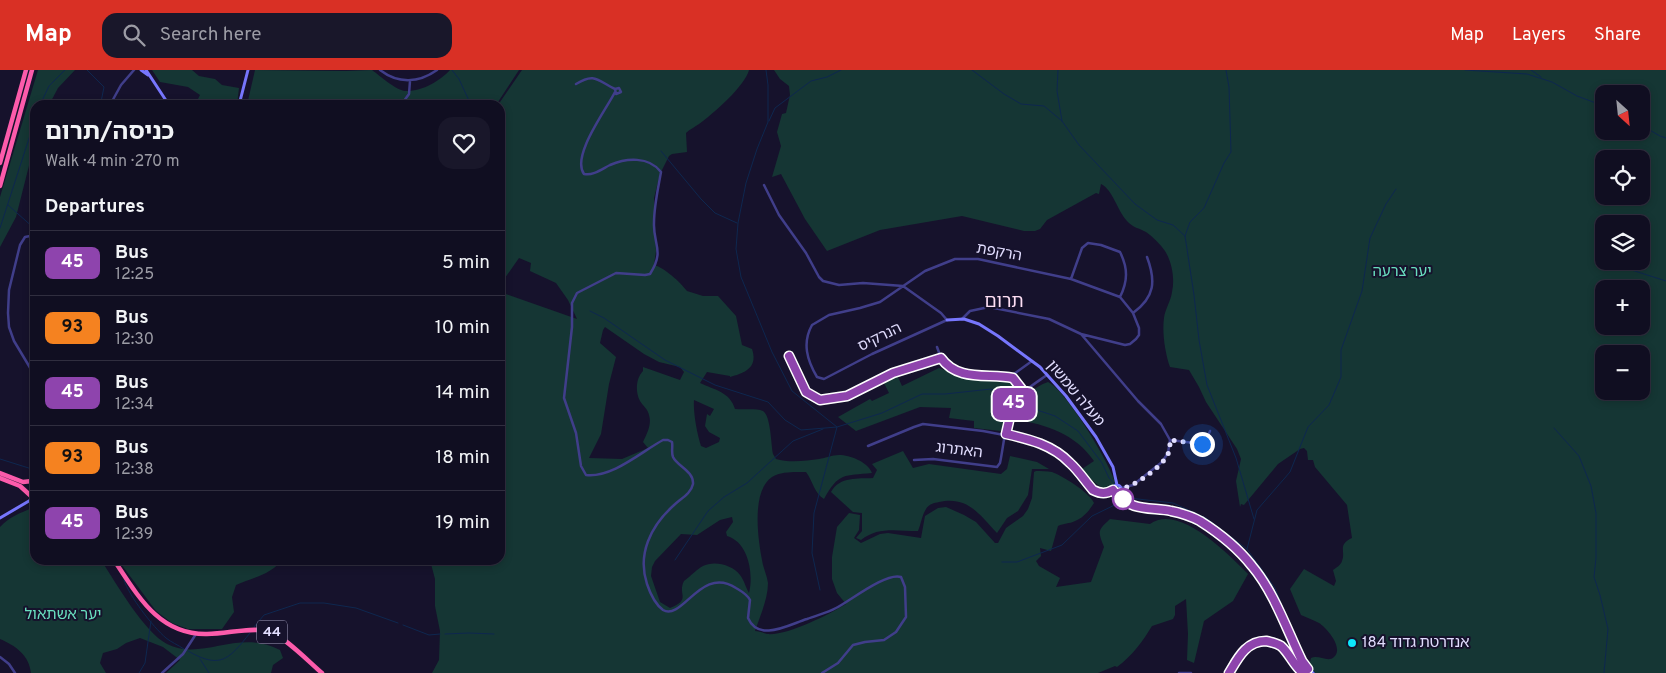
<!DOCTYPE html>
<html lang="en">
<head>
<meta charset="utf-8">
<style>
	body { margin:0; font-family:Overpass,"Noto Sans Hebrew",sans-serif; background:#19172a; color:#f1f3f6; height:100vh; display:flex; flex-direction:column; font-size:19px; white-space:nowrap }
	* { box-sizing:border-box; margin:0 }
	p { font-size:16px; color:#9c9ca5 }
	.icon { flex:none; width:28px; height:28px; fill:none; stroke:currentColor; stroke-width:2; stroke-linecap:round; stroke-linejoin:round }
	.map { position:relative; flex:1; overflow:hidden }
	.sheet { position:absolute; left:30px; top:30px; width:475px; height:465px; display:flex; flex-direction:column; background:#100e21; border-radius:15px; box-shadow:0 2px 8px #0003,0 0 0 1px #302e3f }
	.sheet>* { flex:none }
	.badge { padding:0 10px; border-radius:8px; font-size:18px; line-height:32px }
	.needle { width:32px; rotate:153deg }
	.controls { position:absolute; left:1595px; top:15px; display:grid; gap:10px }
	.controls a { display:grid; place-items:center; width:55px; height:55px; border-radius:10px; background:#100e21; box-shadow:0 2px 8px #0003,0 0 0 1px #302e3f; font-size:25px }
	.you { position:absolute; width:25px; height:25px; margin:-12px; border:4px solid #fff; border-radius:50%; background:#1a73e8; box-shadow:0 0 0 8px #1a73e833 }
	.map>.badge { position:absolute; translate:-50% -50%; box-shadow:0 0 0 2px #fff }
	h2 { padding:0 15px; font-size:19px; line-height:45px }
	.round { display:grid; place-items:center; flex:none; width:52px; height:52px; border-radius:15px; background:#19172a }
	.headline { display:flex; align-items:center; justify-content:space-between; height:85px; padding:0 15px }
	h1 { font-size:24px; font-weight:700; line-height:38px }
	ul { padding:0; list-style:none }
	li { display:flex; align-items:center; gap:15px; height:65px; padding:0 15px; border-top:1px solid #302e3f }
	li div { flex:1 }
	li b { display:block; font-size:19px }
	li em { font-style:normal }
	li .badge { min-width:55px; font-weight:700; text-align:center }
	header { display:flex; align-items:center; gap:30px; box-sizing:border-box; height:70px; padding:0 25px; background:#d93025; color:#fff }
	header strong { font-size:24px }
	nav { display:flex; gap:28px; margin-inline-start:auto; font-size:18px }
	.search { width:350px; height:45px; background:#19172a; display:flex; align-items:center; gap:12px; box-sizing:border-box; padding:0 18px; border-radius:15px; color:#9c9ca5; font-size:19px }
	.map>svg:first-child { display:block }
	.green { fill:#153634; fill-rule:evenodd }
	.lines { fill:none; stroke-linecap:round; stroke-linejoin:round }
	.stream { stroke:#0e274f; stroke-width:1 }
	.street { stroke:#403e8a; stroke-width:2.5 }
	.secondary { stroke:#7776fd; stroke-width:3 }
	.highway { stroke:#fc5bab; stroke-width:4.5 }
	.line-casing { stroke:#fff; stroke-width:11 }
	.line { stroke:#8e44ad; stroke-width:8 }
	.walk { stroke:#e1ddfe; stroke-width:5; stroke-dasharray:0 9 }
	.stop-dot { fill:#fff; stroke:#8e44ad; stroke-width:2.5 }
	.poi-dot { fill:#0de7fb; stroke:#16122c; stroke-width:2 }
	.labels { text-anchor:middle; dominant-baseline:central; stroke-width:4; stroke-linejoin:round; paint-order:stroke }
	.shield { fill:#16122c; stroke:#a4a0bf; stroke-width:1 }
	.shield-label { font-size:14px; font-weight:bold; fill:#e1ddfe }
	.street-label { font-size:15px; fill:#e1ddfe; stroke:#16122c }
	.park-label { font-size:15px; fill:#69dfbf; stroke:#16122c }
	.poi-label { font-size:15px; fill:#e1ddfe; stroke:#16122c; text-anchor:start }
	.quarter-label { font-size:18px; fill:#fedff4; stroke:#16122c }
</style>
</head>
<body>
<header>
<strong>Map</strong>
<div class="search"><svg class="icon" aria-label="search" viewBox="0 0 24 24"><circle cx="10" cy="10" r="6"/><path d="M15 15l6 6"/></svg>Search here</div>
<nav><a>Map</a><a>Layers</a><a>Share</a></nav>
</header>
<div class="map">
<svg width="1666" height="603" viewBox="0 0 1666 603">
	<rect width="100%" height="100%" fill="#16122c"/>
	<path class="green" d="M38,0H75L58,18L49,35H35V72L16,147L0,177V127Z
		M152,0H192L199,6L215,9L222,15L239,18L237,35L221,29L219,35H195L200,25L188,17L160,12Z
		M255,0L346,1L372,0C380,6 396,20 405,21C421,22 440,11 450,0H519L496,35H247Z
		M522,0H749C745,16 713,44 699,54C695,57 690,59 686,63L687,82L672,84L669,86L660,104L654,128L656,181L654,195C665,198 680,212 687,221L703,226H718L736,246L742,275L752,279C758,297 746,303 730,307V306L707,302L700,313C715,320 730,322 735,339C743,340 756,338 763,341C771,346 771,375 773,384L776,389C788,393 807,391 819,389C826,388 832,385 839,385C850,385 868,392 872,403C844,406 839,402 824,429C814,423 813,411 806,402C795,402 782,401 772,407C751,421 758,469 762,490C763,498 767,505 768,513C768,529 760,546 755,561C759,561 763,563 767,564C787,566 828,545 846,534L837,523L832,509V487L837,457L849,443L860,445L859,460L854,468L861,473L880,464L888,463L921,468L925,446L938,438L946,437L964,445L976,452L995,473H998L1006,458L1023,446L1028,439L1032,428L1034,402L1036,401C1041,401 1047,401 1052,402C1063,406 1090,423 1094,433C1089,441 1083,448 1075,451C1069,454 1064,453 1058,456L1051,481L1040,478L1041,486L1036,491L1039,496L1060,508L1056,517L1091,512L1104,477C1098,461 1097,461 1110,449L1150,454C1179,433 1228,484 1248,504L1233,531L1204,551L1194,593L1187,590L1188,564L1186,529L1175,536V545L1173,549L1152,556C1143,571 1132,586 1117,597L1115,596L1098,603H432L439,590L440,561L435,536V509L430,490H500V222L577,249L568,230L556,213L530,201L531,193L519,188L500,215V35H498ZM605,257L644,284L659,292L680,297L684,302L680,310L643,297V301C636,308 635,322 640,331C643,336 648,339 649,345C652,354 647,364 643,372L648,378L622,389L589,388L601,364L609,314L616,287L600,273L603,260ZM694,330L714,339L710,346L707,344L705,356L709,362L720,368L719,372L706,378L701,376C697,364 693,342 694,330ZM732,447L733,452L726,462L727,466C748,472 754,503 749,523C746,518 744,510 740,505C733,495 714,490 703,496C697,499 691,506 684,511C677,525 692,529 670,538L660,532L651,506L652,497L655,491L681,464L697,465L720,450Z
		M774,0H1666V603H1314L1310,592L1311,588C1318,584 1328,593 1334,587C1344,578 1327,558 1319,553C1314,550 1307,548 1301,545L1290,519L1304,499L1334,516L1336,511L1333,500C1336,498 1341,495 1342,491C1346,481 1337,475 1352,468L1347,435L1315,397L1313,390H1308L1307,381L1304,378L1300,379L1278,394L1244,435L1241,434L1240,437L1236,411L1241,389L1237,379L1206,332L1199,317L1189,300L1170,297C1165,283 1162,262 1164,248C1165,239 1171,231 1172,222C1175,209 1172,192 1165,181C1161,175 1152,166 1146,162C1139,158 1133,158 1127,151C1117,140 1113,120 1101,114L1099,124L1096,123L1047,150L1040,159L1035,161H1024L962,146L880,160L827,181L805,149L781,104L772,107L781,76L777,62L782,44L786,43L790,25L789,16L780,9ZM1604,24H1641V61H1604ZM1604,89H1641V126H1604ZM1604,154H1641V191H1604ZM1604,219H1641V256H1604ZM1604,284H1641V321H1604Z
		M939,298L966,307L1008,310L1020,320L1008,338L1001,361L974,358V351L949,348L951,338L920,337L856,361L838,347L870,329L872,331L889,323L883,311L897,305L902,316Z
		M1048,312C1066,320 1109,392 1115,412L1111,420C1097,418 1091,409 1082,399L1094,391C1075,363 1044,354 1013,349C1017,332 1031,318 1048,312Z
		M903,381L913,398L929,394L1001,404L1007,399L1010,386L1037,392L1049,399H1032L1028,425L1018,441L1007,448L997,463C979,444 968,426 939,432C934,433 929,434 926,439C922,445 921,454 918,461C897,461 878,456 861,470L856,468L862,461V443L853,442L831,422C840,406 858,409 873,408L877,400L872,394Z
		M35,437V490H101C116,513 144,562 167,574C202,592 238,558 280,580L283,588L273,595L271,603H166L180,590L163,577L140,568L126,573L117,579L103,583L100,593L106,603H31C29,585 16,576 0,569V457C9,447 22,442 35,437Z
		M118,490H282C272,504 252,508 236,515L232,527L234,542L222,559H188L172,553L156,541Z"/>
	<g class="lines">
		<path class="stream" d="M87,0L104,17L101,32L103,35
			M452,0L459,9L471,35
			M766,0L768,15V52L757,79L746,113L738,153L736,179L741,207L772,282L792,321L837,357L814,443L812,483L820,520
			M972,0L1004,24L1021,34L1044,36L1062,51L1079,75L1135,134L1157,150L1173,155L1185,166L1194,225L1199,270L1207,315L1236,388L1254,449
			M1058,0L1057,21L1062,51
			M1465,0L1527,4L1552,12L1577,26L1604,36
			M1531,0L1541,7
			M40,35L49,16L65,0
			M769,51L775,38L811,11L827,7L841,0
			M1641,55L1660,66L1666,68
			M661,81L701,129L715,143L737,153
			M8,135L35,159
			M0,158L35,50
			M1185,166L1190,152L1204,138L1224,93L1231,82L1229,17L1226,0
			M1599,192L1616,195L1666,211
			M590,241L604,248L665,290L715,315L768,332L785,350L801,360L837,357L882,343L922,324H945L991,319L1027,333L1040,341L1055,346L1078,361L1102,393L1109,408L1115,414
			M1554,358L1579,386L1591,416L1596,443V488L1594,507L1600,525L1608,559L1604,603
			M0,389L35,400
			M1118,417L1129,428L1173,433L1206,448L1247,479L1275,518L1301,584L1315,603
			M1247,479L1257,440L1290,402L1308,357L1329,335L1341,307V280L1362,221L1370,168L1386,134L1396,119
			M119,490L120,495
			M675,490L708,441L724,427L747,413L793,371L823,359
			M1002,492H1017L1062,475L1092,446L1129,428
			M124,510C129,526 153,557 166,568C171,572 178,575 184,579
			M403,555L429,565L440,564
			M254,557L264,545L300,533H324L356,538L398,553
			M445,564L469,563L494,564
			M188,581C221,600 229,589 250,563
			M200,589L209,603
			M139,603L145,593L151,551"/>
		<path class="street" d="M380,0C398,14 419,13 437,0
			M576,14C595,2 598,11 615,19L619,18L621,22L616,24L615,19
			M615,22C606,40 571,86 584,104C593,106 602,99 610,95C626,88 649,86 661,102C658,119 654,136 654,153C653,174 665,181 650,204L645,205L616,203L577,223L572,233V257L564,328L576,363L581,396L586,405C612,408 641,382 663,370H668L672,372C673,377 671,382 673,387C677,396 694,401 693,414C691,424 680,429 673,436C651,456 637,484 647,514C650,523 655,534 663,540C683,551 701,495 736,518C741,521 747,524 750,530L748,548C759,573 790,554 807,549C817,545 827,543 836,538C850,531 886,502 901,507L905,517L906,547L896,562L884,570L865,572L853,575L838,593L822,603
			M110,35L121,15L134,0
			M401,35L409,24L410,11
			M764,115L779,145L806,183L819,207L823,211L839,215L863,213L903,216L941,243L947,250L872,284L824,309L817,307C807,290 802,273 812,255L829,245L860,238L880,232L925,201L955,189H978L1071,209L1120,227L1133,243L1139,258V265L1136,269L1130,274L1125,275L1081,264
			M35,165L25,167L20,175L9,220L8,243L9,257L14,271L35,306
			M1071,209L1082,178L1088,173L1101,175L1120,182C1128,198 1128,211 1120,227
			M1133,243C1155,227 1156,211 1147,187
			M962,249L970,241L989,237L1049,249L1081,264L1138,331L1161,354L1170,370L1168,383L1162,392L1133,415L1121,418
			M937,277C939,283 941,289 946,295C961,310 992,306 1011,307L1024,322
			M789,286L806,322L820,330L847,326L893,303L941,288
			M1014,304L1032,291
			M1170,370L1202,374L1205,372L1210,361
			M868,376L914,357L923,354L983,361L1035,371L1049,377L1064,387L1093,420C1101,424 1106,424 1113,420
			M914,390L933,389L997,397L1000,393C1005,370 1005,338 1025,321C1032,315 1040,310 1047,305
			M0,587L9,594L15,603
			M162,603L183,584L196,564
			M1179,603H1191
			M1229,603C1237,588 1246,571 1266,571C1271,572 1276,573 1281,576C1289,583 1293,594 1301,601L1304,602L1308,599"/>
		<path class="secondary" d="M141,0L148,5
			M146,0L169,35
			M239,35L248,0
			M947,250L964,249L979,254L998,266L1040,297L1066,326L1096,367L1113,397L1117,415
			M1113 419a4 4 0 1 1 8 0a4 4 0 1 1-8 0Z
			M1119,423C1127,442 1154,437 1170,440C1176,442 1183,444 1189,446C1202,451 1216,461 1227,470C1256,495 1271,527 1288,561C1295,575 1300,593 1313,603
			M0,448L34,428"/>
		<path class="highway" d="M0,93L26,0
			M0,116L32,0
			M0,403L23,412L32,411
			M0,408L20,416L31,426L35,428
			M114,490C138,526 159,565 207,564C228,564 248,557 268,561C282,564 310,593 322,603"/>
	</g>
	<g class="lines">
		<defs>
			<path id="line" d="M789,286L806,322L820,330L847,326L893,303L941,288C958,312 988,303 1013,308L1024,322L1012,338L1006,364C1029,369 1053,375 1070,393C1079,401 1085,411 1093,420C1101,424 1106,424 1113,420L1115,423H1119C1128,442 1154,437 1171,441C1181,443 1191,446 1200,451C1219,463 1238,478 1252,496C1274,522 1287,560 1302,591L1308,599L1304,602L1301,601C1293,594 1289,583 1281,576C1276,573 1271,572 1266,571C1246,571 1238,588 1229,603"/>
		</defs>
		<use href="#line" class="line-casing"/>
		<use href="#line" class="line"/>
		<path class="walk" d="M1123,429L1119,423L1122,418C1134,417 1161,397 1167,386C1170,381 1170,375 1170,370L1202,374"/>
	</g>
	<circle class="stop-dot" cx="1123" cy="429" r="10"/>
	<circle class="poi-dot" cx="1352" cy="573" r="5"/>
	<g class="labels">
		<rect class="shield" x="257" y="550.5" width="30" height="23" rx="4"/>
		<g class="shield-label">
			<text x="272" y="562">44</text>
		</g>
		<g class="street-label">
			<text transform="translate(999 183) rotate(10)">הרקפת</text>
			<text transform="translate(880 268) rotate(-26)">הנרקיס</text>
			<text transform="translate(1075 324) rotate(50)">מעלה שמשון</text>
			<text transform="translate(959 381) rotate(7)">האתרוג</text>
		</g>
		<g class="park-label">
			<text x="1402" y="202">יער צרעה</text>
			<text x="63" y="545">יער אשתאול</text>
		</g>
		<g class="poi-label">
			<text x="1362" y="573">אנדרטת גדוד 184</text>
		</g>
		<g class="quarter-label">
			<text x="1004" y="232">תרום</text>
		</g>
	</g>
</svg>
<div class="controls">
<a><svg class="needle" viewBox="-14 -14 28 28"><path d="M0-13l5 13h-10z" fill="#e53935"/><path d="M0 13l5-13h-10z" fill="#9c9ca5"/></svg></a>
<a><svg class="icon" aria-label="locate" viewBox="0 0 24 24"><circle cx="12" cy="12" r="6"/><path d="M12 2v4M12 18v4M2 12h4M18 12h4"/></svg></a>
<a><svg class="icon" aria-label="layers" viewBox="0 0 24 24"><path d="M12 4l9 5-9 5-9-5zM3 14l9 5 9-5"/></svg></a>
<a>+</a>
<a>−</a>
</div>
<div class="you" style="left:1202px;top:374px"></div>
<b class="badge" style="left:1014px;top:334px;background:#8e44ad;color:#fff">45</b>
<section class="sheet">
<div class="headline"><div><h1>כניסה/תרום</h1><p>Walk · 4 min · 270 m</p></div><a class="round"><svg class="icon" aria-label="heart" viewBox="0 0 24 24"><path d="M12 20l-8-8c-3-5 5-10 8-4 3-6 11-1 8 4z"/></svg></a></div>
<h2>Departures</h2>
<ul>
<li><span class="badge" style="background:#8e44ad;color:#fff">45</span><div><b>Bus</b><p>12:25</p></div><em>5 min</em></li>
<li><span class="badge" style="background:#f58220;color:#111">93</span><div><b>Bus</b><p>12:30</p></div><em>10 min</em></li>
<li><span class="badge" style="background:#8e44ad;color:#fff">45</span><div><b>Bus</b><p>12:34</p></div><em>14 min</em></li>
<li><span class="badge" style="background:#f58220;color:#111">93</span><div><b>Bus</b><p>12:38</p></div><em>18 min</em></li>
<li><span class="badge" style="background:#8e44ad;color:#fff">45</span><div><b>Bus</b><p>12:39</p></div><em>19 min</em></li>
</ul>
</section>
</div>
</body>
</html>
